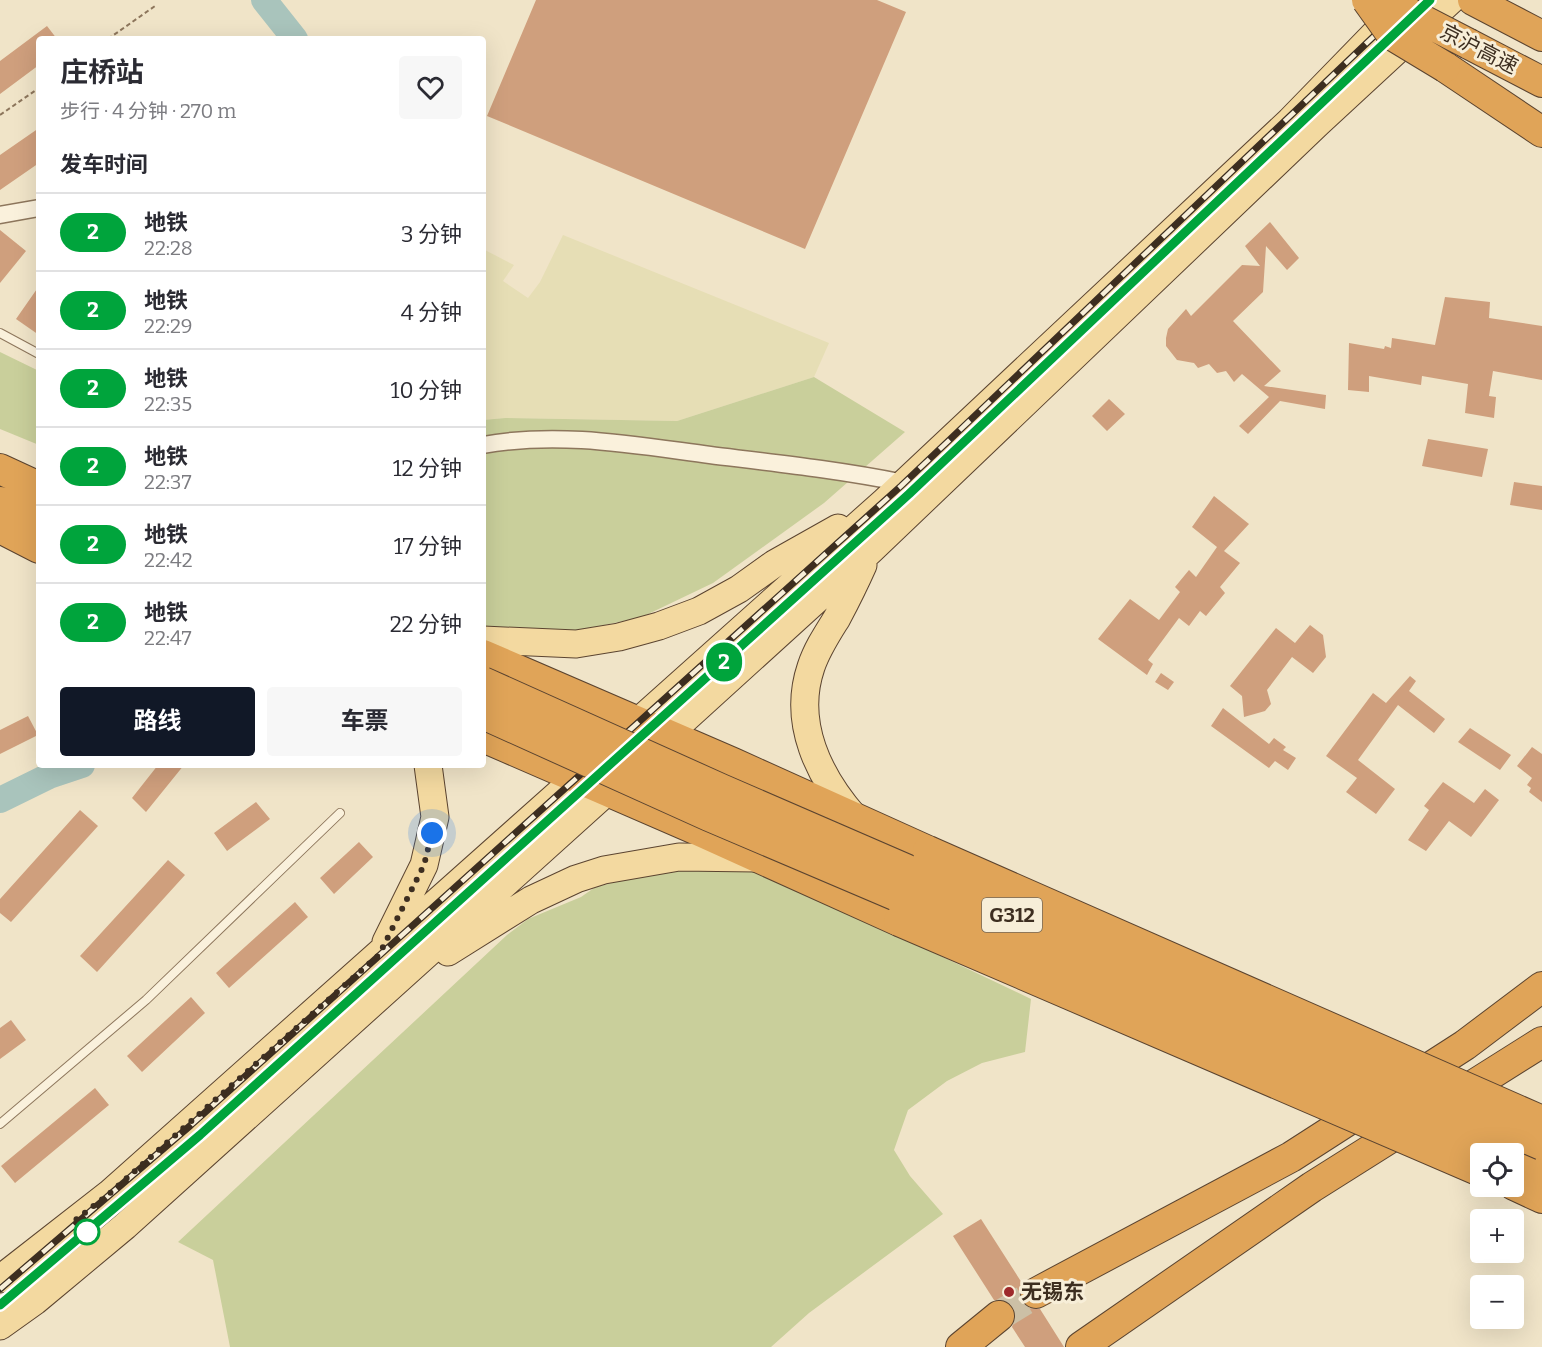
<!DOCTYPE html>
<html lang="zh">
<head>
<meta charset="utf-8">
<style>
	body { margin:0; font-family:Bitter,"Noto Sans SC",serif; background:#f7f7f7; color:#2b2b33; height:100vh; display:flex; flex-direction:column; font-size:22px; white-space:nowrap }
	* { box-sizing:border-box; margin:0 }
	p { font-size:20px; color:#7c7c81 }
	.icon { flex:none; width:33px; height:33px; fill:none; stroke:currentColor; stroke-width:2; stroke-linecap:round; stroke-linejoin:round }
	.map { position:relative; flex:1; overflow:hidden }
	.drawer { position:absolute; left:36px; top:36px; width:450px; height:732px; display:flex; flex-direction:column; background:#fff; border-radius:6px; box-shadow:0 6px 24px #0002 }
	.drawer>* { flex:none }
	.badge { padding:0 12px; border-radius:20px; font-size:21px; line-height:39px }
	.tools { position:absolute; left:1470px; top:1143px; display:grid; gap:12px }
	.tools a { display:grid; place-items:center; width:54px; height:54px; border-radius:6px; background:#fff; box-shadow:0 6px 24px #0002; font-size:30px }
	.you { position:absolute; width:30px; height:30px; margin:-15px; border:4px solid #fff; border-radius:50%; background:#1a73e8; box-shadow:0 0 0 9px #1a73e833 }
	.map>.badge { position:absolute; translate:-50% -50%; box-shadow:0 0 0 3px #fff }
	h2 { padding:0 24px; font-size:22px; line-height:54px }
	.round { display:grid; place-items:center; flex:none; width:63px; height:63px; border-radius:6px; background:#f7f7f7 }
	.summary { display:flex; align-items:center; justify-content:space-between; height:102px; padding:0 24px }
	h1 { font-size:28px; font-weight:700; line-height:45px }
	.action { display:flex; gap:12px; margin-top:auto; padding:12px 24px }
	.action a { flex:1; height:69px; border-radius:6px; background:#111827; color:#fff; font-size:24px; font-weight:700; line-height:69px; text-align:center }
	.action a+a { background:#f7f7f7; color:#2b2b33 }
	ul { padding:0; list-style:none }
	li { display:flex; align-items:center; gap:18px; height:78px; padding:0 24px; border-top:2px solid #e1e1e2 }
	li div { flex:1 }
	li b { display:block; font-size:22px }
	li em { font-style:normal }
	li .badge { min-width:66px; font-weight:700; text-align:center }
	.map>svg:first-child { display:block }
	.farmland { fill:#e6deb5 }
	.green { fill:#c9cf9b }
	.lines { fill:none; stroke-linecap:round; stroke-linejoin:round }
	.river { stroke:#a9c4bc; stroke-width:26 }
	.building { fill:#cf9f7d }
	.highway-tunnel { stroke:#ccc0a6; stroke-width:30; stroke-dasharray:30 15; stroke-linecap:butt }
	.lane-casing { stroke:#8d765c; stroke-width:10 }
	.street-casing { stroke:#8d765c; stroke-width:19 }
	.primary-casing { stroke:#5b4430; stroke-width:29 }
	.highway-casing { stroke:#5b4430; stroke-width:32 }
	.path { stroke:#8d765c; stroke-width:2; stroke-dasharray:4.5 3; stroke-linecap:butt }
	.lane { stroke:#faf1dc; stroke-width:8 }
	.street { stroke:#faf1dc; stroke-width:16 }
	.primary { stroke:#f3d9a0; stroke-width:27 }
	.highway { stroke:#e0a458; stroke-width:30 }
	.rail-casing { stroke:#3d2e20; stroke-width:7 }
	.rail { stroke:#f7eed8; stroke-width:4.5; stroke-dasharray:14; stroke-linecap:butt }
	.highway-bridge-casing { stroke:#5b4430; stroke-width:32; stroke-linecap:butt }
	.highway-bridge { stroke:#e0a458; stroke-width:30 }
	.line-casing { stroke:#fff; stroke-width:14 }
	.line { stroke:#00a43c; stroke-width:9 }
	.walk { stroke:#3d2e20; stroke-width:6; stroke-dasharray:0 10.8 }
	.stop-dot { fill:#fff; stroke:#00a43c; stroke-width:3 }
	.poi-dot { fill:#9e2a2b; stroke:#f7eed8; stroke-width:2 }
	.labels { text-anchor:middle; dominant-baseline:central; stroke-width:6; stroke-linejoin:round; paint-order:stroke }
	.shield { fill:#f7eed8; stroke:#756857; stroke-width:1.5 }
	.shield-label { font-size:20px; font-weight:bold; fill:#3d2e20 }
	.street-label { font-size:21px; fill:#3d2e20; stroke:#f7eed8 }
	.poi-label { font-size:21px; font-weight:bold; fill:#3d2e20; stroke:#f7eed8; text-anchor:start }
</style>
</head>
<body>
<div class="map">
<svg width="1542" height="1347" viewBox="0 0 1542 1347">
	<rect width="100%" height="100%" fill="#f0e4c8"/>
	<path class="farmland" d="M563,235L829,343L814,377L677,421L505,418L483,420V249L514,265L503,281L528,298L540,282Z"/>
	<path class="green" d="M0,352L39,371V445L0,429Z
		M814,377L905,432L824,503L713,583L642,617L572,632L483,628V420L505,418L677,421Z
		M706,867L762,871L1031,999L1025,1052L982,1063L947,1081L908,1110L894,1150L910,1176L943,1214L809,1313L771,1347H230L213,1260L178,1242L507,935L528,919L581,897L594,888L631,877Z"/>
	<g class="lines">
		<path class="river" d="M264,0L295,39
			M0,800L49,776L82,765"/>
	</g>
	<path class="building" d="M536,0H877L906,12L805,249L487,116Z
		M47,26L57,39H39V65L0,94V61Z
		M39,128V163L0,190V155Z
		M1270,222L1299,258L1287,270L1266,246L1263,292L1233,321L1281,371L1264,386L1326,395L1325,409L1280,401L1248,434L1239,426L1269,397L1242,374L1234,382L1226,371L1217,373L1209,364L1198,368L1194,363L1177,360L1166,346V338L1168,329L1186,309L1191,316L1242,265L1260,266L1245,246Z
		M0,230L26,251L0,283Z
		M39,286V335L16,319Z
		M1445,297L1490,302L1489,318L1542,326V380L1493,371L1489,396L1496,397L1494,418L1465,413L1468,384L1422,376L1421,385L1369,376V392L1348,390L1349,343L1384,349L1385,346L1391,348L1392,338L1435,345Z
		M1109,399L1125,414L1107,431L1092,416Z
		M1428,439L1488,449L1482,477L1422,466Z
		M1514,482L1542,486V510L1510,505Z
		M1214,496L1249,524L1224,551L1240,563L1220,587L1225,593L1206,616L1200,611L1189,626L1179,618L1148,660L1153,664L1147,675L1098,639L1130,599L1159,620L1180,592L1175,587L1189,570L1196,577L1217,547L1192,527Z
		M1310,625L1323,635L1326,657L1313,673L1292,657L1267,690L1271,704L1265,711L1244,717L1242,696L1230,686L1276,628L1295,643Z
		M1161,673L1174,682L1168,690L1155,682Z
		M1410,676L1416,681L1409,691L1445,719L1434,733L1398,705L1358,760L1395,789L1376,814L1346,792L1357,778L1326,756L1373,693L1386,703Z
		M1223,708L1269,744L1274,738L1286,747L1283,750L1296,758L1288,770L1275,761L1269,768L1211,726Z
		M28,716L38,735L0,754V730Z
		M1470,728L1511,755L1500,770L1458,742Z
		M1532,747L1542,754V802L1529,792L1531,788L1527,785L1532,778L1517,766Z
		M158,765H184L146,812L132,798Z
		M1443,782L1474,803L1485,789L1499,800L1471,837L1449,821L1426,851L1408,840L1429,810L1424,806Z
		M256,802L270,819L227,851L214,833Z
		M80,810L98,826L11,922L0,913V899Z
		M359,842L373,857L334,894L320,878Z
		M168,860L185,875L97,972L80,956Z
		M295,902L308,917L229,988L216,973Z
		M191,997L205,1013L142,1072L127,1056Z
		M11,1020L26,1040L0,1059V1028Z
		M95,1088L109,1105L15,1183L1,1166Z
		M981,1219L1022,1283L1019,1292L1021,1302L1027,1308L1040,1309L1064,1347H1025L1012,1327L1016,1314L1013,1306L1005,1300H994L953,1236Z"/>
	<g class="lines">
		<path class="highway-tunnel" d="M999,1316L1036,1293"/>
		<defs>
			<path id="lane" d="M0,333L39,354
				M0,1124L146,1000L340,813"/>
			<path id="street" d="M0,215L39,208
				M483,445C559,431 634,445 710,455C775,463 840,470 904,483"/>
			<path id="primary" d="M483,640L576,644L619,637L659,626L699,611L739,589L774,564L838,528
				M622,736L884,502L1290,121L1400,8
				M652,749L871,550L1318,123L1451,0
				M855,818C819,777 792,723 811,667C817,649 827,634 837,618C846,601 855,583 863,565
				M386,942L424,865L435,817L428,765
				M448,952L531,900L576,879L604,870L679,857L756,858
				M0,1279L109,1194L592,764
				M0,1326L35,1301L125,1226L622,778"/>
			<path id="highway" d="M1473,0L1542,36
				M1469,44L1542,82
				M1445,67L1542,132
				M0,469L39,487
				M0,502L39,519
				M0,528L39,548
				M483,655L733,763L928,851
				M483,737L702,832L899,921
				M1514,1158L1542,1172
				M1514,1185L1542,1198
				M1036,1293L1291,1157L1465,1045L1542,987
				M961,1347L999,1316
				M1081,1347L1312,1187L1542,1042"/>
		</defs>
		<use href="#lane" class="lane-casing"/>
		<use href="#street" class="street-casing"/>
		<use href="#primary" class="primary-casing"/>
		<use href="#highway" class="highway-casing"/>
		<path class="path" d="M108,39L155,6
			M0,115L39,88"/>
		<use href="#lane" class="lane"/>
		<use href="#street" class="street"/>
		<use href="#primary" class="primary"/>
		<use href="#highway" class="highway"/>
		<defs>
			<path id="rail" d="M0,1289L191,1125L901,486L1412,0
				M0,1305L200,1135L909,494L1430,0"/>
		</defs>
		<use href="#rail" class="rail-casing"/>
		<use href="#rail" class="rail"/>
		<defs>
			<path id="highway-bridge" d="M1367,0L1392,35L1445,67
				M1384,0L1469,44
				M483,682L721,789L1542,1145
				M483,714L709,816L1503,1154
				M928,851L1542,1121
				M899,921L1480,1171"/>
		</defs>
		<use href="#highway-bridge" class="highway-bridge-casing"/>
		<use href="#highway-bridge" class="highway-bridge"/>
	</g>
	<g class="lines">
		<defs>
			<path id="line" d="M0,1305L200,1135L909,494L1430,0"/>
		</defs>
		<use href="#line" class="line-casing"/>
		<use href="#line" class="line"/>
		<path class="walk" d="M87,1232L73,1222L109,1194L379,955L424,865L432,833"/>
	</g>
	<circle class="stop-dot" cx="87" cy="1232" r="12"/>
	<circle class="poi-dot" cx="1009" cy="1292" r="6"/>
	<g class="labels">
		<rect class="shield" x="982" y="898" width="60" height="34" rx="4.5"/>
		<g class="shield-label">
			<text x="1012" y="915">G312</text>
		</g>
		<g class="street-label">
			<text transform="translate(1479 49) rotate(27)">京沪高速</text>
		</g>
		<g class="poi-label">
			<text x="1021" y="1292">无锡东</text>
		</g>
	</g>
</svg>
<div class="tools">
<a><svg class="icon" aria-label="locate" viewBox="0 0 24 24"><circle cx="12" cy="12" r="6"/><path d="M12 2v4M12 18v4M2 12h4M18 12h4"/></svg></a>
<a>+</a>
<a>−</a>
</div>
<div class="you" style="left:432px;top:833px"></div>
<b class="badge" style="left:724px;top:662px;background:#00a43c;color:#fff">2</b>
<section class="drawer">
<div class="summary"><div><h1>庄桥站</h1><p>步行 · 4 分钟 · 270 m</p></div><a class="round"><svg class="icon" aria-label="heart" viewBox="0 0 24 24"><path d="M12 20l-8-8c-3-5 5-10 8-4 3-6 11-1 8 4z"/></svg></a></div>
<h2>发车时间</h2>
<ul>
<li><span class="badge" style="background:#00a43c;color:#fff">2</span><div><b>地铁</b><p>22:28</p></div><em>3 分钟</em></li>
<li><span class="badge" style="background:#00a43c;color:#fff">2</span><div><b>地铁</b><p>22:29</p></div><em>4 分钟</em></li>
<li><span class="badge" style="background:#00a43c;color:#fff">2</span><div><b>地铁</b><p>22:35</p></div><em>10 分钟</em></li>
<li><span class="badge" style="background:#00a43c;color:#fff">2</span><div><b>地铁</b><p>22:37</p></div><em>12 分钟</em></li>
<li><span class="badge" style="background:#00a43c;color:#fff">2</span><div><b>地铁</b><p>22:42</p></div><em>17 分钟</em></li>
<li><span class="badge" style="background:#00a43c;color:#fff">2</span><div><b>地铁</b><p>22:47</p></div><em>22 分钟</em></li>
</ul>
<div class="action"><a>路线</a><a>车票</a></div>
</section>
</div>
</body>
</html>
